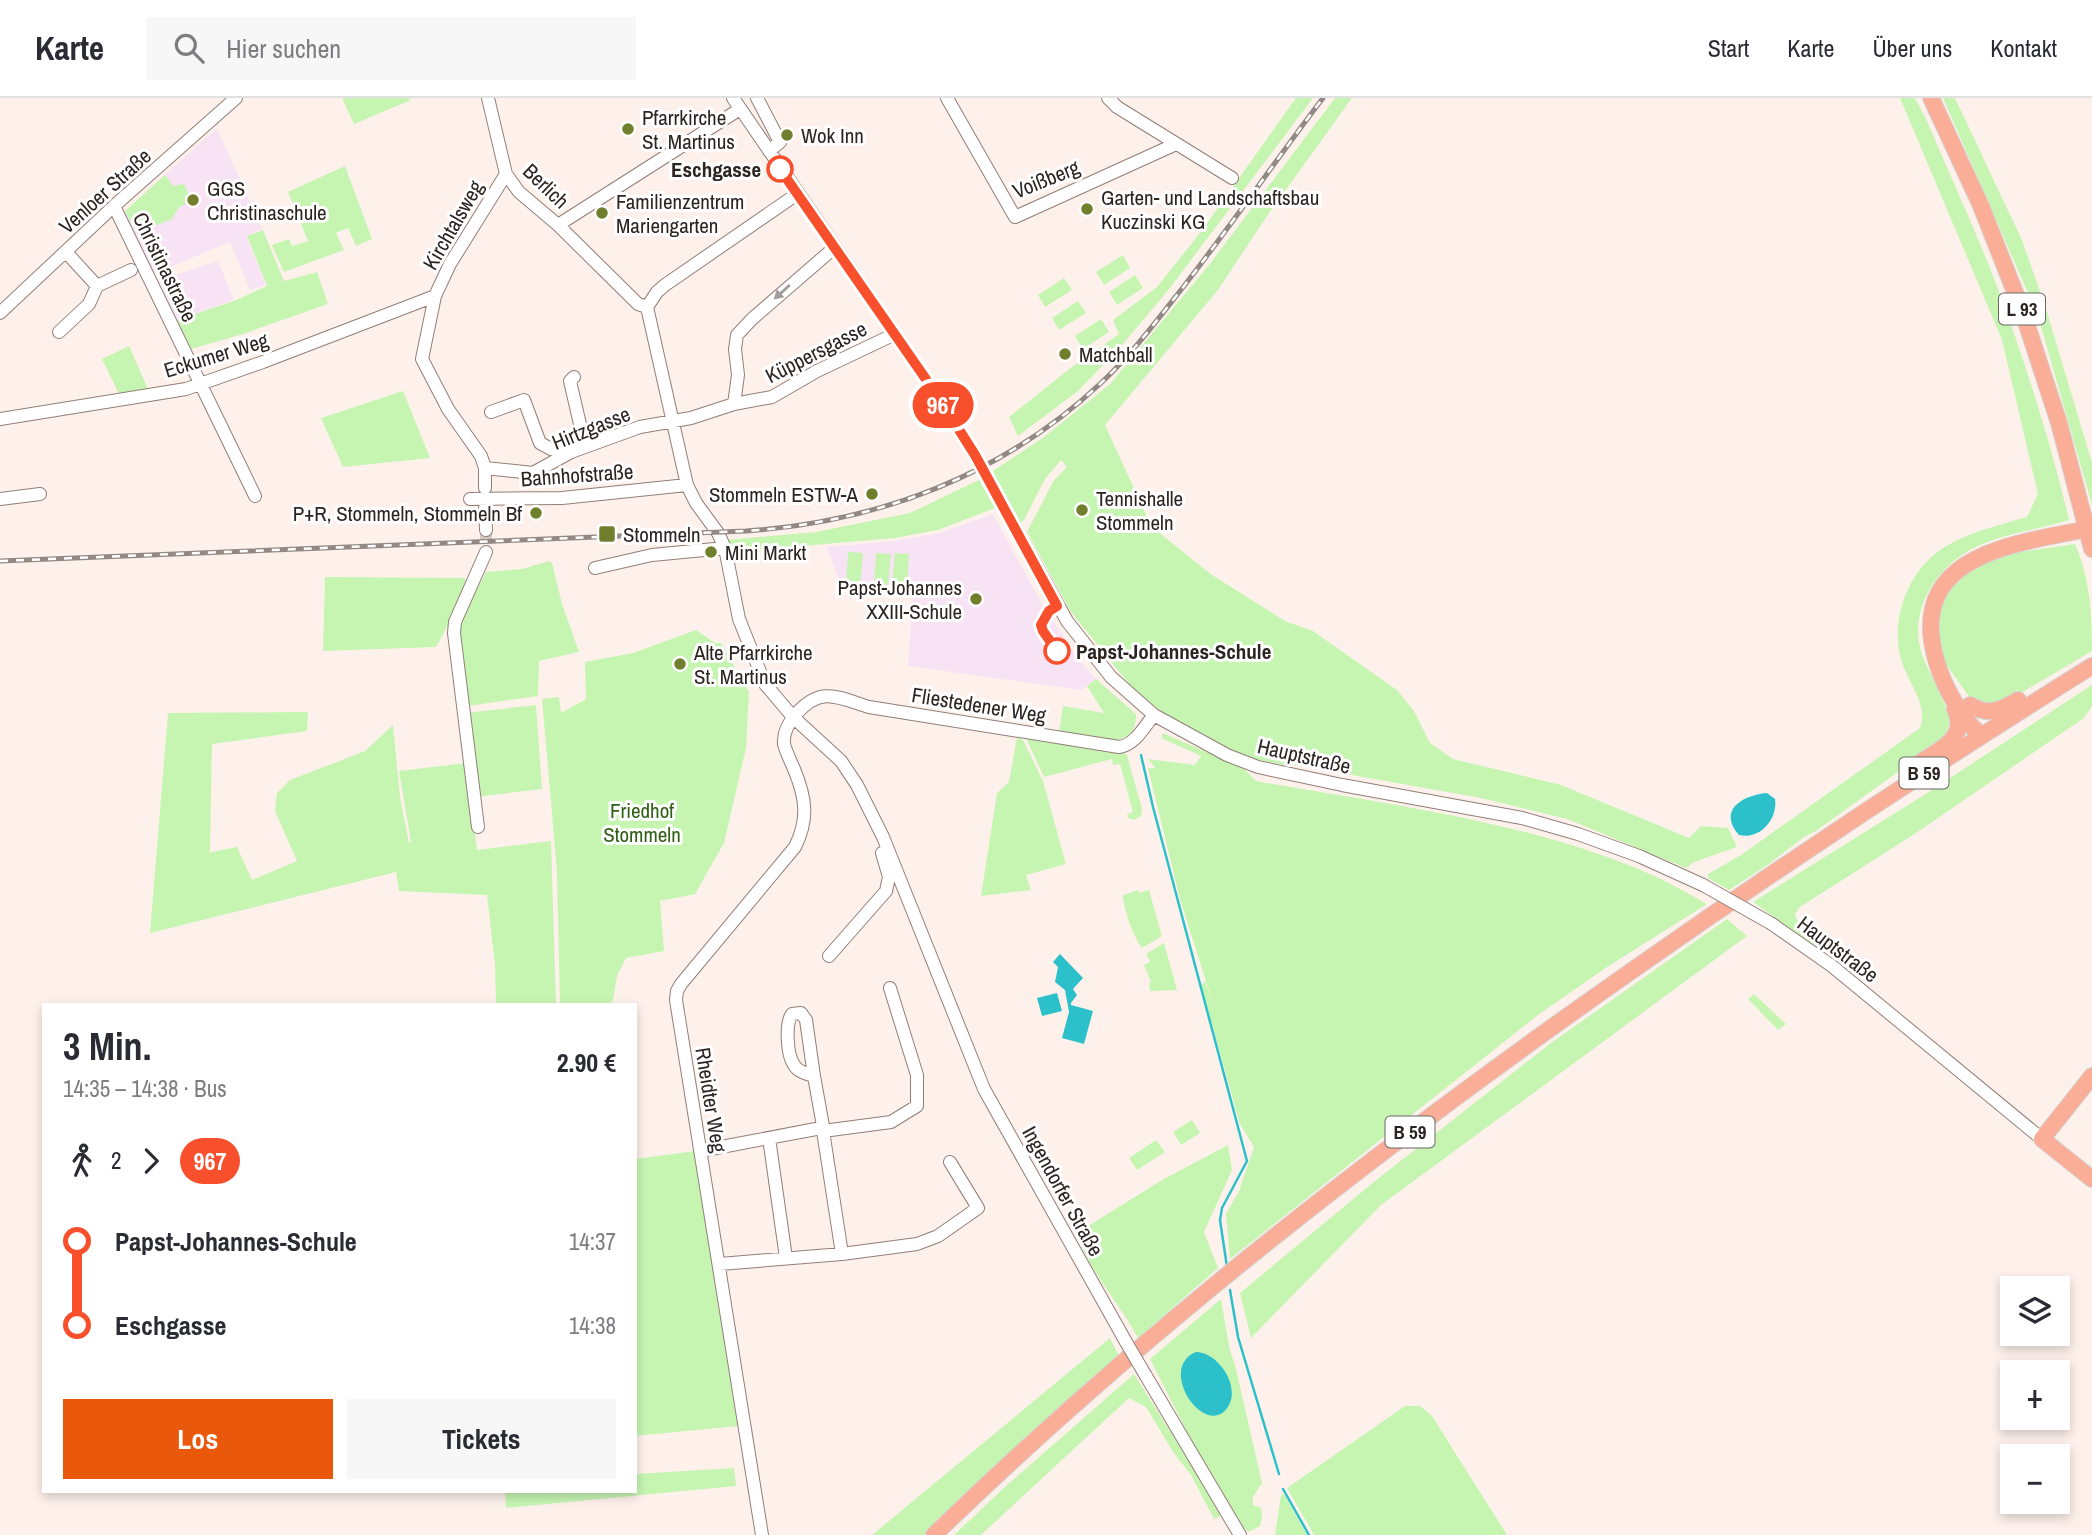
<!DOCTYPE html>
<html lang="de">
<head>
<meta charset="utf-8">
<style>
	body { margin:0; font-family:"Archivo Narrow",sans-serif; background:#f7f7f7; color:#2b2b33; height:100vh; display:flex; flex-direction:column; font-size:26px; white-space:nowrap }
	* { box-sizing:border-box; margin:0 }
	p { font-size:23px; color:#7c7c81 }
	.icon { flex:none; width:38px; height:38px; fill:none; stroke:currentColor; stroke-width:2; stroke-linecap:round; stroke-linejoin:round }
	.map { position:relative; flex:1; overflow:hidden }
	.sheet { position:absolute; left:42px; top:905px; width:595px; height:490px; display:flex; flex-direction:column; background:#fff; border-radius:0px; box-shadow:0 4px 10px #0003 }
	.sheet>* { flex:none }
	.badge { padding:0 14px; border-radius:23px; font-size:24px; line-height:46px }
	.controls { position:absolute; left:2000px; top:1178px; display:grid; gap:14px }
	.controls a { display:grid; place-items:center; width:70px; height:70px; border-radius:0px; background:#fff; box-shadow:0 4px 10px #0003; font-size:35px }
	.map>.badge { position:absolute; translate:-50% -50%; box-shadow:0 0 0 4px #fff }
	.legs { display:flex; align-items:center; gap:10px; height:77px; padding:0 21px; font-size:23px }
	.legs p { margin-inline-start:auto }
	.overview { display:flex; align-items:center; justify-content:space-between; height:119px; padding:0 21px }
	h1 { font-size:38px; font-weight:800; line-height:52px }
	.action { display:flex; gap:14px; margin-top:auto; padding:14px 21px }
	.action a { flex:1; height:80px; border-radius:0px; background:#ea580c; color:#fff; font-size:28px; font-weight:800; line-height:80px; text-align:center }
	.action a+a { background:#f7f7f7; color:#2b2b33 }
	ul { padding:0 21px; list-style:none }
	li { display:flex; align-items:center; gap:24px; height:84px; font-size:26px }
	li i { display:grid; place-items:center; width:10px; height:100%; margin:0 9px; background:currentColor }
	li i::after { content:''; width:18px; height:18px; margin:-9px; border:5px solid; border-radius:50%; background:#fff }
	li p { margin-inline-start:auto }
	li:first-child i { background:linear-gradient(#0000 50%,currentColor 0) }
	li:last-child i { background:linear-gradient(currentColor 50%,#0000 0) }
	header { display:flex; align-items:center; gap:42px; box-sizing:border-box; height:98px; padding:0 35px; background:#fff; border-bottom:2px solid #e1e1e2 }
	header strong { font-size:33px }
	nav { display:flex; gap:38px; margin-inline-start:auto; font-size:24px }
	.search { width:490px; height:63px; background:#f7f7f7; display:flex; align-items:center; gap:18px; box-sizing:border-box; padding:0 24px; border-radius:0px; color:#7c7c81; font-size:26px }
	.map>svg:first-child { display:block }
	.education { fill:#f7e3f3 }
	.green { fill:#c6f5b2 }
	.water { fill:#2cc1ca }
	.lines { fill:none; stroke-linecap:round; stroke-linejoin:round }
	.stream { stroke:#2cc1ca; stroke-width:2.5 }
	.minor-tunnel { stroke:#d4c8c3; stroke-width:12; stroke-dasharray:12 6; stroke-linecap:butt }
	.minor-casing { stroke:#927e77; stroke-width:14 }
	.major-casing { stroke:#d5d3d3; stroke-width:18 }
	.minor { stroke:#fff; stroke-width:12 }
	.major { stroke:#faad97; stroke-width:16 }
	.rail-casing { stroke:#928884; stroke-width:5 }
	.rail { stroke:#fff; stroke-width:2.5; stroke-dasharray:8; stroke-linecap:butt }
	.minor-bridge-casing { stroke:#927e77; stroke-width:14; stroke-linecap:butt }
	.minor-bridge { stroke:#fff; stroke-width:12 }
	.oneway { fill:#a09c9b }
	.line-1-casing { stroke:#fff; stroke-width:16 }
	.line-1 { stroke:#f8502d; stroke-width:10 }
	.poi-dot { fill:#717e2c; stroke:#fff; stroke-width:2.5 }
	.stop-1-dot { fill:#fff; stroke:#f8502d; stroke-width:3.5 }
	.labels { text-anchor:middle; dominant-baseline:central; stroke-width:6; stroke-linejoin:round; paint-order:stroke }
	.shield { fill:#fff; stroke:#6b6664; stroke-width:2 }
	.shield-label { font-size:19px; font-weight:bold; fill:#2c2421 }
	.poi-label { font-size:21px; fill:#2c2421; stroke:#fff; text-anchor:start }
	.stop-label { font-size:21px; font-weight:bold; fill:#2c2421; stroke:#fff; text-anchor:end }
	.street-label { font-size:21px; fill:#2c2421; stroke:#fff }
	.park-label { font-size:21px; fill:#306013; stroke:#fff }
</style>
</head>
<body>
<header>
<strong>Karte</strong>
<div class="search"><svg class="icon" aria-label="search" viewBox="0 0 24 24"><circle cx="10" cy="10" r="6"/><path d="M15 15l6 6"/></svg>Hier suchen</div>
<nav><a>Start</a><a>Karte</a><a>Über uns</a><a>Kontakt</a></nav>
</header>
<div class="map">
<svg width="2092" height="1437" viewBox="0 0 2092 1437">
	<rect width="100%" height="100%" fill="#fef1ec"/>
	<path class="education" d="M217,30L262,131L246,138L266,187L250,192L230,144L153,176L125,113Z
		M218,163L234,202L177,222L159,182Z
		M993,416L1042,506L1080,563L1096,581L1081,592L908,568L913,496L841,488L827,449L896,443L940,435Z"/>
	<path class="green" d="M342,0H409L411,2L354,26Z
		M1296,0H1313L1170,190L1117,253L1078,293L1018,338L1009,319L1068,272L1119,236L1113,222L1157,189L1200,135Z
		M1335,0H1352L1267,118L1218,192L1105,327L1147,419L1157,433L1212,477L1285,523L1313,533L1397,592L1414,613L1430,645L1453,661L1561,687L1689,740L1701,728L1728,730L1737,749L1694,764L1686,770L1567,721L1481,700L1290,666L1289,668L1259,662L1222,649L1182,627L1138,597L1071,514L1027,434L1054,382L1067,369L1061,362L1045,381L1024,422L1020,425L997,390L988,395L995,410L938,432L895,440L732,454L726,442L816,434L910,415L981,381L1044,339L1110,286L1209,167Z
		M1900,0H1915L1927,23C1951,80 1978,137 2000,196C2027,270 2051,345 2069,422C2037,432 2000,436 1970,452C1934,472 1908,514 1922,556C1928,574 1947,605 1949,621C1950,631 1944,638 1938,645L1816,733L1804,739L1769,766L1729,792L1708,780V776L1741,757L1920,630C1928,609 1912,590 1904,570C1896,550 1896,527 1902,507C1923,443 1970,436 2027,419L2038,396L2002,242Z
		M1943,0H1955L2022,142L2047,214L2092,365V407L2038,218Z
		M345,68L372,141L356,148L348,130L336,135L344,152L284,174L272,147L289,141L292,148L308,143L288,94Z
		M165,77L173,88L184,86L192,103L179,109L172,121L137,135L125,113Z
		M263,132L284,183L317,174L328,206L243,236L191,251L177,222L234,203L267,188L247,138Z
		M1123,157L1130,170L1104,187L1096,174Z
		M1135,177L1143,190L1117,207L1109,194Z
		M1064,180L1072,192L1045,209L1038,197Z
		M1078,203L1086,215L1059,232L1052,220Z
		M1101,221L1109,234L1083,251L1075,238Z
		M129,248L148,291L119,296L102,261Z
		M403,293L430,360L343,369L321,320Z
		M2075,446C2090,480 2092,516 2092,553L1994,611L1970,600L1943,562L1936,526L1946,493L1979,464L2013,455Z
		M848,454L863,455L860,487L846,485Z
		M876,455L891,456L888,487L874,486Z
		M895,455L909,456L907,488L892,486Z
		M549,463L552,465L562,506L579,554L539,563L538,598L468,608L459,526L486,474L522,471Z
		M325,479L464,480L469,488L436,549L323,553Z
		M696,532L715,545H721L749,594L746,650L724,745L695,796L660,803L664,853L626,860L617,878L613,902L609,906H560L557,773L542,601L559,599L561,615L586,601L585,564L633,555Z
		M1096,581L1136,616C1137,658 1085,638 1059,634L1063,608L1104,615L1087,588Z
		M2092,587V608L2084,620L1916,735L1800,809L1795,816L1797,822L1823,844L1821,847L1815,848L1753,804L1924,697Z
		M536,607L542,691L476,699L467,615Z
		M308,614L307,633L212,646L210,754L207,755L237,749L252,782L297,763L275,713L277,695L290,682L365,653L393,627L400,699L409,745L411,744L399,673L466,665L477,752L551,743L556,906H496L495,867L487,797L399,793L396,774L150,835L168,615Z
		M1163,635L1243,670L1256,683C1381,705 1518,722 1636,770C1661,780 1684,793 1707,806L1607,869L1538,917L1230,1161L1226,1116L1239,1093L1254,1049L1240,1026L1201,887L1205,883L1214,909L1180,801L1148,670H1155L1148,661L1195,667L1201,658L1161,640Z
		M1025,638L1123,654L1127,657L1142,711L1141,718L1134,722L1128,720L1127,716L1133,714L1120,666L1113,667L1112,661L1044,679Z
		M1017,639L1023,642L1043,683L1066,766L1026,777L1031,792L981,798L997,695L1009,684Z
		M1139,792V795L1149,792L1162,838L1142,850C1134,840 1123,811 1123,797Z
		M1727,821L1747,838L1381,1107L1251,1240L1240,1195L1375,1083L1551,945Z
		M1164,845L1177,892L1150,893L1149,885L1151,884L1144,867L1150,864L1146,856Z
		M1754,896L1786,926L1778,932L1748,901Z
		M1192,1022L1200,1035L1181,1047L1173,1034Z
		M1156,1042L1165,1054L1137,1072L1129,1060Z
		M1228,1047L1232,1072L1204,1134L1218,1170L1138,1240C1120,1206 1086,1169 1077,1135L1162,1082Z
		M695,1053L739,1328L635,1338V1061Z
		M1221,1201L1230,1253L1235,1267L1262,1385L1253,1399V1407L1261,1410L1262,1418L1260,1428L1248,1434L1244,1430L1205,1369L1150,1261Z
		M1110,1240L1119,1258L927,1437H872Z
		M1134,1276L1187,1360L1221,1418L1214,1421L1191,1377L1173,1354L1146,1309L1129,1300L981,1437H954L1006,1388Z
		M1405,1308H1420L1432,1318L1507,1437H1314L1287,1390Z
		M734,1370L736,1388L506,1410L505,1393H635V1376Z
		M1284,1396L1307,1437H1275L1281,1397Z"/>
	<path class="water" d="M1767,695L1775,701C1778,721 1760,742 1739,737C1717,712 1743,697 1767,695Z
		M1060,856L1083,880L1073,891L1077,897L1071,905V907L1093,913L1084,946L1062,940L1069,914L1065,892L1055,884L1058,869L1053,864Z
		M1057,895L1062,913L1042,918L1037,900Z
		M1196,1254C1217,1254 1240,1286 1229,1307C1208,1345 1155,1271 1196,1254Z"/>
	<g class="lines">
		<path class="stream" d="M1141,657L1153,709L1247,1063L1222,1110L1220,1122L1227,1169
			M1230,1192L1238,1239L1279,1376
			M1283,1391L1309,1437"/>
		<path class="minor-tunnel" d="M486,432V454"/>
		<defs>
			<path id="minor" d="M488,0L506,76L519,94L558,127L638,206L647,209
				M733,0L939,300L975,357L1067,523L1111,579L1154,617L1227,657L1258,669L1342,687L1522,720L1578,736L1639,758L1703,787
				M757,0L780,44L769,53
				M947,0L1015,119L1176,46
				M1108,0L1117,9L1232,80
				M114,108L255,398
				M558,127L740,11
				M66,154L97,188
				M647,209L687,387L696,405L718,435L725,450L739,521L765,586L793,619L841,663L857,687L883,739L984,991L1126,1244
				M647,209L657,194L665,187L797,96
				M0,215L114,108L236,0
				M59,234L89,206L97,188L131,172
				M574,279L570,283L585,348
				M734,306L738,277L735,251L737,237L752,221L834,150
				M491,314L524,302L540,345L551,351L571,354
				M0,321L186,291L263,264L435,198
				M485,370L533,375L571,354L640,329L691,320L734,306L772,299L817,273L895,236
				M485,390V370L481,358L448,311L422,261L435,198L450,166L506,76
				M0,401L40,396
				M470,401L562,400L687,387
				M485,410L486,432
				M595,470L652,457L725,450
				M478,729L454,535L455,524L486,454
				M1772,826L1832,868L2042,1041
				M829,858L886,793L889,779L882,755
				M823,1028V1033L891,1024L917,1008V977L890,890
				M823,1033L842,1156
				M769,1040L786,1160
				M700,1053L816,1031L823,1028L814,978C807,976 798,974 794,967C787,957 785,926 792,916L801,915L806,922L814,978
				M720,1166L842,1156L917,1146L938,1138L978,1110L950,1064
				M1146,1278L1240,1437
				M762,1437L676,902L677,893L681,886L795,749C809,721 806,700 794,671C791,664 786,654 784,646C783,635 789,624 796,616C821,588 837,599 869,609L1119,649C1135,647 1144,629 1154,617"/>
			<path id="major" d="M1931,0L1981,108L2022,212L2059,325L2092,451
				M1970,607C1988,618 2000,613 2018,602
				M1982,637C1963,625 1943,586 1937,565C1904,458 2011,446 2088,431
				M1921,664C1942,650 1968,640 1955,611
				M2092,978L2042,1041L2092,1081
				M934,1437C1148,1229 1386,1045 1630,874C1781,768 1935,666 2092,568"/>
		</defs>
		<use href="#minor" class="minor-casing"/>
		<use href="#major" class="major-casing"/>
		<use href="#minor" class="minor"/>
		<use href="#major" class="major"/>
		<defs>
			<path id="rail" d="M0,463L746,433C879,424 1003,377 1101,285C1132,256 1158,221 1184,188C1232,126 1276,62 1323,0"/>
		</defs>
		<use href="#rail" class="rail-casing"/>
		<use href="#rail" class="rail"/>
		<defs>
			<path id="minor-bridge" d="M1703,787L1772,826
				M1126,1244L1146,1278"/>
		</defs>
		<use href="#minor-bridge" class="minor-bridge-casing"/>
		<use href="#minor-bridge" class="minor-bridge"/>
	</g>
	<defs><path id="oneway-solid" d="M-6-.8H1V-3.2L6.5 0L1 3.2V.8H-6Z" transform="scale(1.75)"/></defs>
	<use class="oneway" href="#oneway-solid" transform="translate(782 194) rotate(138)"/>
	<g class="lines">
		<defs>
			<path id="line-1" d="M780,71L939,300L975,357L1057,508L1049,513L1041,527L1043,533L1057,553"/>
		</defs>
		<use href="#line-1" class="line-1-casing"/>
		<use href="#line-1" class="line-1"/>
	</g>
	<g class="poi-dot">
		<circle cx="628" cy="31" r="7"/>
		<circle cx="787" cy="37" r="7"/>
		<circle cx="193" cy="102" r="7"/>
		<circle cx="1087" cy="111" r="7"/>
		<circle cx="602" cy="115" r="7"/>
		<circle cx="1065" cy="256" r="7"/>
		<circle cx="872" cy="396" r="7"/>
		<circle cx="1082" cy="412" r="7"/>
		<circle cx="536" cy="415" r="7"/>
		<rect x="598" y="427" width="18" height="18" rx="3.5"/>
		<circle cx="711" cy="454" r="7"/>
		<circle cx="976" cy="501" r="7"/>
		<circle cx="680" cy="566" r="7"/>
	</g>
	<g class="stop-1-dot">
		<circle cx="780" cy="71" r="12"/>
		<circle cx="1057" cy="553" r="12"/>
	</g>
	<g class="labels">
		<g class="shield">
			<rect x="1999" y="195.5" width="46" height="31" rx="5"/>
			<rect x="1899.5" y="659.5" width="49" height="31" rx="5"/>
			<rect x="1385.5" y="1018.5" width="49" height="31" rx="5"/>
		</g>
		<g class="shield-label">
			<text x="2022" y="211">L 93</text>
			<text x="1924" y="675">B 59</text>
			<text x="1410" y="1034">B 59</text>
		</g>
		<g class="poi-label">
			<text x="642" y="19">Pfarrkirche<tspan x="642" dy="24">St. Martinus</tspan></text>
			<text x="801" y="37">Wok Inn</text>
			<text x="207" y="90">GGS<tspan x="207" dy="24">Christinaschule</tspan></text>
			<text x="1101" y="99">Garten- und Landschaftsbau<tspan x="1101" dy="24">Kuczinski KG</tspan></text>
			<text x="616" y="103">Familienzentrum<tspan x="616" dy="24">Mariengarten</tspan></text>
			<text x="1079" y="256">Matchball</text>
			<text x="858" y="396" text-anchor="end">Stommeln ESTW-A</text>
			<text x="1096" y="400">Tennishalle<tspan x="1096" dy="24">Stommeln</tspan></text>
			<text x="522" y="415" text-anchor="end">P+R, Stommeln, Stommeln Bf</text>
			<text x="623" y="436">Stommeln</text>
			<text x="725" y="454">Mini Markt</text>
			<text x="962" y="489" text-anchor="end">Papst-Johannes<tspan x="962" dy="24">XXIII-Schule</tspan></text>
			<text x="694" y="554">Alte Pfarrkirche<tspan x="694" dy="24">St. Martinus</tspan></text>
		</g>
		<g class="stop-label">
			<text x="761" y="71">Eschgasse</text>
			<text x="1076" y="553" text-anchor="start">Papst-Johannes-Schule</text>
		</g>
		<g class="street-label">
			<text transform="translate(1046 81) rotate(-22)">Voißberg</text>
			<text transform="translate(546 88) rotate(44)">Berlich</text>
			<text transform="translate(105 93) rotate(-42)">Venloer Straße</text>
			<text transform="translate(453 127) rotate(-60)">Kirchtalsweg</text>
			<text transform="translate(165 169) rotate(64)">Christinastraße</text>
			<text transform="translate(816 254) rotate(-27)">Küppersgasse</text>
			<text transform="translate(216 257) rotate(-17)">Eckumer Weg</text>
			<text transform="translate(591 330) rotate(-22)">Hirtzgasse</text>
			<text transform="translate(577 377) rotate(-4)">Bahnhofstraße</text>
			<text transform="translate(979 607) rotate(9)">Fliestedener Weg</text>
			<text transform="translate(1304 658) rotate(13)">Hauptstraße</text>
			<text transform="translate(1838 851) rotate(37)">Hauptstraße</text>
			<text transform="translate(711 1002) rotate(81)">Rheidter Weg</text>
			<text transform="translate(1063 1093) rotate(61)">Ingendorfer Straße</text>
		</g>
		<g class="park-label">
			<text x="642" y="712">Friedhof<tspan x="642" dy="24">Stommeln</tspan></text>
		</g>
	</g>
</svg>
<div class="controls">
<a><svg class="icon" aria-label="layers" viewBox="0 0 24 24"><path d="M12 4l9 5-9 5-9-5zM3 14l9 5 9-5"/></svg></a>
<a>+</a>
<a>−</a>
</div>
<b class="badge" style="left:943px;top:307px;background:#f8502d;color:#fff">967</b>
<section class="sheet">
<div class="overview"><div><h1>3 Min.</h1><p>14:35 – 14:38 · Bus</p></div><b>2.90 €</b></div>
<div class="legs"><svg class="icon" aria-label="walk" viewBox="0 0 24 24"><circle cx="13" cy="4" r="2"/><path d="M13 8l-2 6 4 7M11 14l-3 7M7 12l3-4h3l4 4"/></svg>2<svg class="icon" aria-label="forward" viewBox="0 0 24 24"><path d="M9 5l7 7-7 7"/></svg><b class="badge" style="background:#f8502d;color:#fff">967</b></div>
<ul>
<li><i style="color:#f8502d"></i><b>Papst-Johannes-Schule</b><p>14:37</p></li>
<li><i style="color:#f8502d"></i><b>Eschgasse</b><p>14:38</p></li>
</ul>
<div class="action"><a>Los</a><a>Tickets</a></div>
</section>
</div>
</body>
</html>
